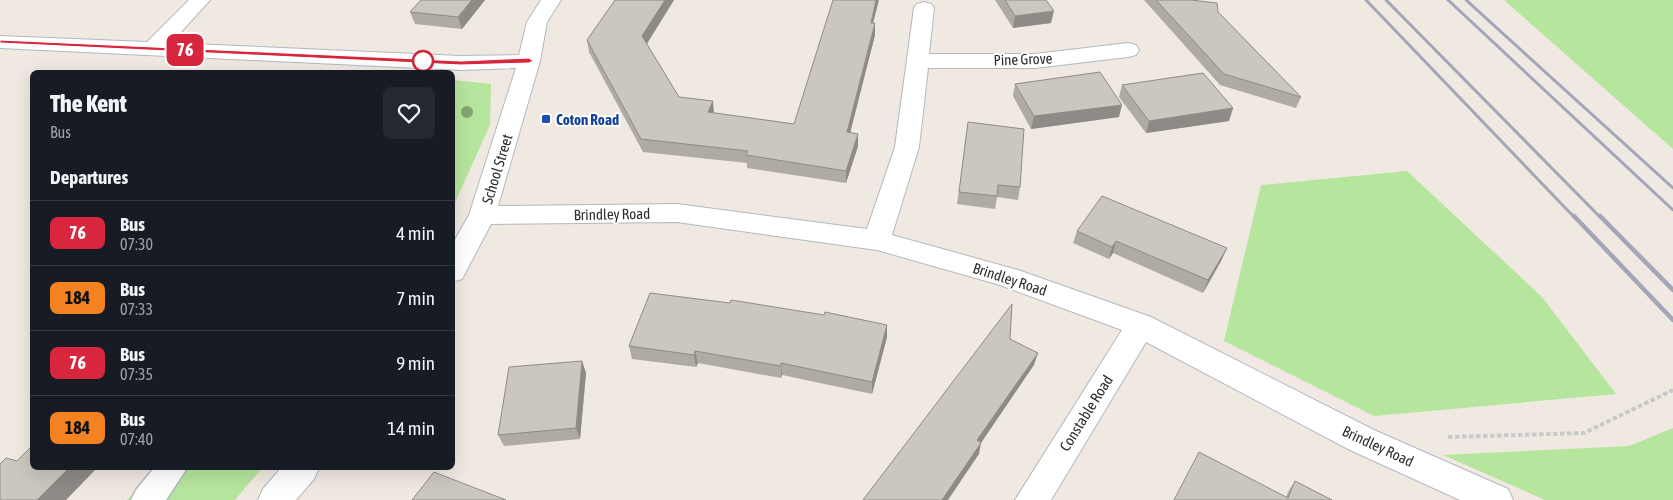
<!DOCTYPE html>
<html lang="en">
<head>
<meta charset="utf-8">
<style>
	body { margin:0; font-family:"Asap Condensed",sans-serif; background:#242831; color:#f1f3f6; height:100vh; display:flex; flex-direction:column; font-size:19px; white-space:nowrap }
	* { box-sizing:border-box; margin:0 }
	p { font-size:16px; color:#9ea1a6 }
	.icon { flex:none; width:28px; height:28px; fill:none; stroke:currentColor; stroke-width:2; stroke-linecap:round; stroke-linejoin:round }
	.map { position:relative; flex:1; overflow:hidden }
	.sheet { position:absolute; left:30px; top:70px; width:425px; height:400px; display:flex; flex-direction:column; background:#171b24; border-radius:8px; box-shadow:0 5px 20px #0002 }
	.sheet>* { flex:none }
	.badge { padding:0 10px; border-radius:8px; font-size:18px; line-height:32px }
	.map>.badge { position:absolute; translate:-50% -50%; box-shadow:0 0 0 2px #fff }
	h2 { padding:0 20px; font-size:19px; line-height:45px }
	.round { display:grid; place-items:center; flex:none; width:52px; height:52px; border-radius:8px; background:#242831 }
	.head { display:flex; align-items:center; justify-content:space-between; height:85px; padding:0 20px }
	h1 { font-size:24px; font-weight:800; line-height:38px }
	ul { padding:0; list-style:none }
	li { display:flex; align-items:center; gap:15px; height:65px; padding:0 20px; border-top:1px solid #363941 }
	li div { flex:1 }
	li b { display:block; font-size:19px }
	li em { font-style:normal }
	li .badge { min-width:55px; font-weight:700; text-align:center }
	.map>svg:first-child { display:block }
	.green { fill:#b6e59e }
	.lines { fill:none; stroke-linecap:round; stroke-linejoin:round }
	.lane-casing { stroke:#b4b7c1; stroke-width:3 }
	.street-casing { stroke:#b4b7c1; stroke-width:2 }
	.path { stroke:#c9c9c9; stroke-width:4; stroke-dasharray:4.5 2.5; stroke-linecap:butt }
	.lane { fill:#fff; fill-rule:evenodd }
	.street { fill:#fff; fill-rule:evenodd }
	.rail-far1 { stroke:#a3a6b8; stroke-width:3 }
	.rail { stroke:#a3a6b8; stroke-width:4.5 }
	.tree { fill:#84a574 }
	.wall { fill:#afaba4 }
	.shaded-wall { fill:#8e8b86 }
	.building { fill:#cbc7bf; stroke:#8e8b86 }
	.line { fill:#d7263d; stroke:#fff }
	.stop-dot { fill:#fff; stroke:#d7263d; stroke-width:2.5 }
	.transit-dot { fill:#1a4fb4; stroke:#fff; stroke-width:2 }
	.labels { text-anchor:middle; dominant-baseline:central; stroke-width:4; stroke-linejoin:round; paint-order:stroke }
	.street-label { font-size:15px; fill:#2e2e2e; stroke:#fff }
	.transit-label { font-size:15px; font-weight:bold; fill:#164399; stroke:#fff; text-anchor:start }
</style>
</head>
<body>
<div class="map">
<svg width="1673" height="500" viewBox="0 0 1673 500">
	<rect width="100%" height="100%" fill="#efe9e1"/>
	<path class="green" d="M1504,0H1673V149Z
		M453,80L491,84L490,125L453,207Z
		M1407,171L1542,297L1616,394L1374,416L1224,341L1261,185Z
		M1673,428V500H1545L1443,455L1629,446Z
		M157,468H262L235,500H127Z"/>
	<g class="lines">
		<defs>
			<path id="lane" d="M154,468H187L166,500H131L136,490Z"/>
			<path id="street" d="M189,0H210L171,43L461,56L519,55L527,22L541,0H561L547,22L540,61L498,206L677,204L867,229L895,147L914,8L917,4L924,2L931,4L934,8L929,54H1035L1128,43L1136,45L1139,50L1136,55L1128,57L1035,68H928L919,147L892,235L1018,270L1151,317L1374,430L1508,489L1513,500H1460L1350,450L1146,342L1051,500H1015L1122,330L1000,285L877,250L677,222L491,224L462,279L452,282V245L469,215L516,68L461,70L0,48V36L147,42Z
				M281,468H319L314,479L296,500H258L263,489Z"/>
		</defs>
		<use href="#lane" class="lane-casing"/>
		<use href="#street" class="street-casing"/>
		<path class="path" d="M1448,437L1584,433L1673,390"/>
		<use href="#lane" class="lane"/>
		<use href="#street" class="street"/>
		<path class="rail-far1" d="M1366,0L1575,218
			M1386,0L1601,218
			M1448,0L1673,210
			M1466,0L1673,188"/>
		<path class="rail" d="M1574,216L1673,320
			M1600,216L1673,290"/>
	</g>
	<circle class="tree" cx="467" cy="112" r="6"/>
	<path class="wall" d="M421,0H485L462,29L415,24L410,12Z
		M615,0H674L647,44L679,97L714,113L794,124L873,23L875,35L850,133L858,146L846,183L747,168V163L643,152L589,52L587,40Z
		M995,0H1046L1051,23L1013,28Z
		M1144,0H1191L1218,12L1301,97L1296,108L1220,85Z
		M1015,84L1119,117L1031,129L1013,96Z
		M1122,85L1233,108L1229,121L1146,133L1119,97Z
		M968,122L1020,187L1018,200L997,197L995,209L957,204Z
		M1077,231L1227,248L1221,261L1203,293L1113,253L1109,259L1073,243Z
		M824,315L887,325V337L872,394L782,375L781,378L698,363L696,367L632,359L629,346Z
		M582,361L586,373L580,439L504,446L498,435Z
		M1295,481L1332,500H1174L1286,497L1288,492Z"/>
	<path class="shaded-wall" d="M472,0H485L462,29L458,17Z
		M665,0H674L644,48L642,36Z
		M876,0H879L870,35L871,23Z
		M1054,11L1051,23L1013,28L1015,16Z
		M875,23V35L847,145V132Z
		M713,101L714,113L708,112Z
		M1122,105L1119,117L1031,129L1034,116Z
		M1233,108L1229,121L1146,133L1149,121Z
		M858,134V146L846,183V171Z
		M1116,241L1113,253L1109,259L1112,247Z
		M1227,248L1221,261L1203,293L1208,280Z
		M887,325V337L872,394V382Z
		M695,351L698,363L696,367L694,355Z
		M1038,353L1034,365L981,443L979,454L948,500H942L977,440Z
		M582,361L586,373L580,439L576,428Z
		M781,363L782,375L781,378Z
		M69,468H97L66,500H37Z"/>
	<path class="building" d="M421,0H472L458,17L410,12Z
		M615,0H665L642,36L679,97L713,101L708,112L794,124L833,0H876L871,23H875L847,132L858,134L846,171L746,155L748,151L641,139L587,40Z
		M1005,0H1046L1054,11L1015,16Z
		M1156,0H1191L1217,3L1218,12L1301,97L1224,74Z
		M1100,72L1122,105L1034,116L1015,84Z
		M1203,73L1233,108L1149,121L1122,85Z
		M968,122L1024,129L1020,187L998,185L997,196L959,192Z
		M1102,196L1227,248L1208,280L1116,241L1112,247L1077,231Z
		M650,293L730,303L731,300L824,315L825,312L887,325L872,382L781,363V366L695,351L694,355L629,346Z
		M1012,304L1010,339L1038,353L977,440L981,443L942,500H863Z
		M582,361L576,428L498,435L509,367Z
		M32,446V468H69L37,500H0V464L6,458L17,461Z
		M1199,452L1288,498L1295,481L1332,500H1174Z
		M434,472L506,500H412Z"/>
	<path class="line" d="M0,40L461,61L529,58L533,61L529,63L461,65L0,43Z"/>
	<circle class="stop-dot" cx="423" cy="61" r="10"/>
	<rect class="transit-dot" x="541" y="114" width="10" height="10" rx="2.5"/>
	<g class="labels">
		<g class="street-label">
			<text transform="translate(1023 59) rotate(-2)">Pine Grove</text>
			<text transform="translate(497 169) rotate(-73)">School Street</text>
			<text transform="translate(612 214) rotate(-1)">Brindley Road</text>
			<text transform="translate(1010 279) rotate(18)">Brindley Road</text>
			<text transform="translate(1086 413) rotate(-58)">Constable Road</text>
			<text transform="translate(1378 446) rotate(25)">Brindley Road</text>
		</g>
		<g class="transit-label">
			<text x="556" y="119">Coton Road</text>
		</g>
	</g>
</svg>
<b class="badge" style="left:185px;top:50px;background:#d7263d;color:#fff">76</b>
<section class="sheet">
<div class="head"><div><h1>The Kent</h1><p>Bus</p></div><a class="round"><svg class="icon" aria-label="heart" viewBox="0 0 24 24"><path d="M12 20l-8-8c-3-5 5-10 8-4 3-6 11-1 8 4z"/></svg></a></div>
<h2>Departures</h2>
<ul>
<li><span class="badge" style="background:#d7263d;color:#fff">76</span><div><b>Bus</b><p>07:30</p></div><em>4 min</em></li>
<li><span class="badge" style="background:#f58220;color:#111">184</span><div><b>Bus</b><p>07:33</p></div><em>7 min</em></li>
<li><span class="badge" style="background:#d7263d;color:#fff">76</span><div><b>Bus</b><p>07:35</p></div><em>9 min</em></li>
<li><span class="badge" style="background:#f58220;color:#111">184</span><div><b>Bus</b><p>07:40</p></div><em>14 min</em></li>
</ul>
</section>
</div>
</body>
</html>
